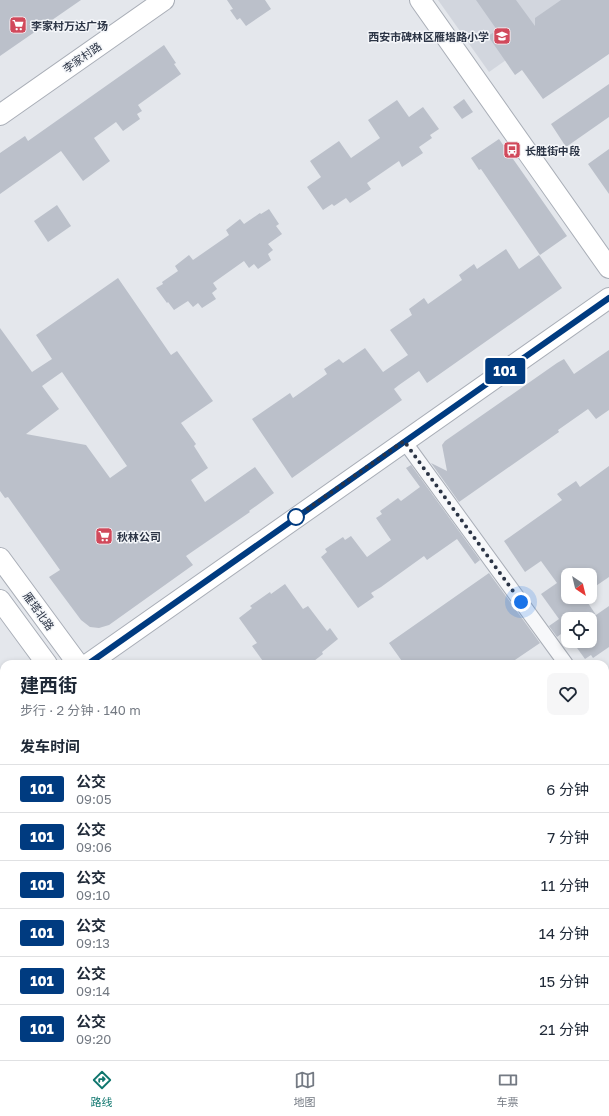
<!DOCTYPE html>
<html lang="zh">
<head>
<meta charset="utf-8">
<style>
	body { margin:0; font-family:"Golos Text","Noto Sans SC",sans-serif; background:#f6f6f7; color:#1f2937; height:100vh; display:flex; flex-direction:column; font-size:15px; white-space:nowrap }
	* { box-sizing:border-box; margin:0 }
	p { font-size:13px; color:#747a83 }
	.icon { flex:none; width:22px; height:22px; fill:none; stroke:currentColor; stroke-width:2; stroke-linecap:round; stroke-linejoin:round }
	.map { position:relative; flex:1; overflow:hidden }
	.sheet { position:absolute; left:0px; top:660px; width:609px; height:400px; display:flex; flex-direction:column; background:#fff; border-radius:12px 12px 0 0; box-shadow:0 2px 6px #0003 }
	.sheet>* { flex:none }
	.badge { padding:0 8px; border-radius:3px; font-size:14px; line-height:26px }
	.needle { width:26px; rotate:145deg }
	.controls { position:absolute; left:561px; top:568px; display:grid; gap:8px }
	.controls a { display:grid; place-items:center; width:36px; height:36px; border-radius:8px; background:#fff; box-shadow:0 2px 6px #0003; font-size:20px }
	.you { position:absolute; width:20px; height:20px; margin:-10px; border:3px solid #fff; border-radius:50%; background:#1a73e8; box-shadow:0 0 0 6px #1a73e833 }
	.map>.badge { position:absolute; translate:-50% -50%; box-shadow:0 0 0 2px #fff }
	h2 { padding:0 20px; font-size:15px; line-height:36px }
	.round { display:grid; place-items:center; flex:none; width:42px; height:42px; border-radius:8px; background:#f6f6f7 }
	.summary { display:flex; align-items:center; justify-content:space-between; height:68px; padding:0 20px }
	h1 { font-size:19px; font-weight:700; line-height:30px }
	ul { padding:0; list-style:none }
	li { display:flex; align-items:center; gap:12px; height:48px; padding:0 20px; border-top:1px solid #e0e1e3 }
	li div { flex:1 }
	li b { display:block; font-size:15px }
	li em { font-style:normal }
	li .badge { min-width:44px; font-weight:700; text-align:center }
	.tab-bar { display:flex; justify-content:space-around; align-items:center; height:56px; border-top:1px solid #e0e1e3; background:#fff; font-size:11px; color:#747a83 }
	.tab-bar a { display:grid; justify-items:center; gap:2px }
	.tab-bar .selected { color:#0f766e }
	.map>svg:first-child { display:block }
	.built { fill:#d2d6de }
	.building { fill:#bbc0ca; fill-rule:evenodd }
	.lines { fill:none; stroke-linecap:round; stroke-linejoin:round }
	.street-casing { stroke:#a9aeb7; stroke-width:16 }
	.secondary-casing { stroke:#a9aeb7; stroke-width:22 }
	.street { stroke:#f7f8fa; stroke-width:14 }
	.secondary { stroke:#fff; stroke-width:20 }
	.line-casing { stroke:#fff; stroke-width:9 }
	.line { stroke:#003b80; stroke-width:6 }
	.walk { stroke:#2b3445; stroke-width:4; stroke-dasharray:0 7.2 }
	.stop-dot { fill:#fff; stroke:#003b80; stroke-width:2 }
	.labels { text-anchor:middle; dominant-baseline:central; stroke-width:3; stroke-linejoin:round; paint-order:stroke }
	.poi-label { font-size:11px; font-weight:bold; fill:#2b3445; stroke:#f4f6f9; text-anchor:start }
	.street-label { font-size:11px; fill:#2b3445; stroke:#f4f6f9 }
</style>
</head>
<body>
<div class="map">
<svg width="609" height="1060" viewBox="0 0 609 1060">
	<rect width="100%" height="100%" fill="#e4e7ec"/>
	<path class="built" d="M438,0H591L489,72Z"/>
	<path class="building" d="M0,0H81L0,56Z
		M227,0H265L271,9L246,26L240,18L237,20L230,10L233,9Z
		M476,0H516L535,26V18L561,0H609V54L543,99L522,70L515,75L488,36L497,30Z
		M164,45L176,63L174,64L181,74L138,105L142,111L137,114L140,119L123,131L116,122L94,138L110,161L83,181L61,151L0,194V153L25,136L28,141Z
		M609,84V117L566,147L551,124Z
		M464,99L473,112L462,119L453,107Z
		M397,100L409,117L423,107L439,129L430,135L432,138L419,147L423,153L402,167L399,161L367,183L371,189L350,203L346,198L334,206L332,204L323,210L307,187L321,177L310,161L339,141L351,158L380,138L368,120Z
		M499,139L567,236L540,255L481,169L479,170L471,158Z
		M609,149V194L588,164Z
		M57,205L71,226L48,242L34,221Z
		M269,209L279,224L276,226L282,234L268,244L273,250L268,254L271,260L258,269L254,264L249,268L244,261L213,283L217,289L212,293L216,299L202,308L198,303L193,307L188,301L174,310L168,302L167,303L156,288L163,284L162,282L178,271L175,266L189,255L193,260L229,235L226,230L240,219L244,224L260,213L261,214Z
		M506,249L519,269L539,255L562,288L427,383L419,371L399,385L394,389L402,400L292,478L252,419L290,393L293,398L327,374L324,369L339,359L343,363L365,348L383,372L408,355L390,330L412,315L409,309L424,298L428,304L462,280L459,275L474,264L477,269Z
		M118,278L171,355L177,351L213,401L181,423L196,444L194,446L208,468L191,480L205,502L255,467L274,493L249,511L250,512L186,556L193,565L109,625L99,628L90,627L81,620L49,577L60,570L8,497L5,498L0,491V328L32,372L52,359L36,335ZM62,372L127,466L110,478L86,445L26,434L59,409L42,386Z
		M609,350V410L596,419L588,409L558,430L559,432L459,502L431,463L447,471L442,445L445,441L557,363L564,359L574,374Z
		M411,465L480,560L475,564L457,539L427,560L424,556L381,587L371,593L374,597L358,608L321,557L327,552L325,549L343,537L345,540L351,536L367,557L391,540L376,518L382,514L380,511L398,498L401,501L420,487L406,468Z
		M609,466V577L590,590V575H568V597H584L596,615L609,606V647L593,658L591,655L585,659L572,641H590V619H568V635L565,631L557,637L549,626L559,619L541,594L557,583L541,561L525,572L504,541L562,500L557,494L576,481L580,487Z
		M489,573L540,643L509,664H404L389,643Z
		M285,584L303,609L308,606L327,631L330,628L338,639L322,652L323,654L310,664H265L252,646L257,643L239,618L252,608L250,606L270,592L271,594Z"/>
	<g class="lines">
		<defs>
			<path id="street" d="M404,441L566,664
				M605,717L609,723
				M605,829L609,827"/>
			<path id="secondary" d="M420,0L609,268
				M0,115L164,0
				M0,558L78,664
				M0,600L47,664
				M88,664L609,298
				M0,724L4,722
				M337,1056L340,1060
				M363,1056L366,1060"/>
		</defs>
		<use href="#street" class="street-casing"/>
		<use href="#secondary" class="secondary-casing"/>
		<use href="#street" class="street"/>
		<use href="#secondary" class="secondary"/>
	</g>
	<g class="lines">
		<defs>
			<path id="line" d="M88,664L609,298"/>
		</defs>
		<use href="#line" class="line-casing"/>
		<use href="#line" class="line"/>
		<path class="walk" d="M296,517L404,441L521,602"/>
	</g>
	<defs>
		<symbol id="supermarket-square" viewBox="-11 -11 22 22"><rect x="-9" y="-9" width="18" height="18" rx="4" fill="#d1495b" stroke="#f4f6f9"/><path d="M-6-5.5h2.5l.6 2H6L4.5 2H-2.5L-4.4-4H-6ZM-1.5 3.2a1.3 1.3 0 1 0 .1 0ZM3 3.2a1.3 1.3 0 1 0 .1 0Z" fill="#fff"/></symbol>
		<symbol id="school-square" viewBox="-11 -11 22 22"><rect x="-9" y="-9" width="18" height="18" rx="4" fill="#d1495b" stroke="#f4f6f9"/><path d="M0-5L7-2L0 1L-7-2ZM-4 1L0 2.5L4 1V4Q0 6-4 4Z" fill="#fff"/></symbol>
		<symbol id="bus-square" viewBox="-11 -11 22 22"><rect x="-9" y="-9" width="18" height="18" rx="4" fill="#d1495b" stroke="#f4f6f9"/><path d="M-5-6H5V4H4V6H2V4H-2V6H-4V4H-5ZM-3.5-4V0h7V-4ZM-3.5 1.2v1.5H-2V1.2ZM2 1.2v1.5H3.5V1.2Z" fill="#fff"/></symbol>
	</defs>
	<g fill-rule="evenodd">
		<use href="#supermarket-square" x="8" y="15" width="20" height="20"/>
		<use href="#school-square" x="492" y="26" width="20" height="20"/>
		<use href="#bus-square" x="502" y="140" width="20" height="20"/>
		<use href="#supermarket-square" x="94" y="526" width="20" height="20"/>
	</g>
	<circle class="stop-dot" cx="296" cy="517" r="8"/>
	<g class="labels">
		<g class="poi-label">
			<text x="31" y="25">李家村万达广场</text>
			<text x="489" y="36" text-anchor="end">西安市碑林区雁塔路小学</text>
			<text x="525" y="150">长胜街中段</text>
			<text x="117" y="536">秋林公司</text>
		</g>
		<g class="street-label">
			<text transform="translate(82 57) rotate(-35)">李家村路</text>
			<text transform="translate(39 611) rotate(54)">雁塔北路</text>
		</g>
	</g>
</svg>
<div class="controls">
<a><svg class="needle" viewBox="-14 -14 28 28"><path d="M0-13l5 13h-10z" fill="#e53935"/><path d="M0 13l5-13h-10z" fill="#747a83"/></svg></a>
<a><svg class="icon" aria-label="locate" viewBox="0 0 24 24"><circle cx="12" cy="12" r="6"/><path d="M12 2v4M12 18v4M2 12h4M18 12h4"/></svg></a>
</div>
<div class="you" style="left:521px;top:602px"></div>
<b class="badge" style="left:505px;top:371px;background:#003b80;color:#fff">101</b>
<section class="sheet">
<div class="summary"><div><h1>建西街</h1><p>步行 · 2 分钟 · 140 m</p></div><a class="round"><svg class="icon" aria-label="heart" viewBox="0 0 24 24"><path d="M12 20l-8-8c-3-5 5-10 8-4 3-6 11-1 8 4z"/></svg></a></div>
<h2>发车时间</h2>
<ul>
<li><span class="badge" style="background:#003b80;color:#fff">101</span><div><b>公交</b><p>09:05</p></div><em>6 分钟</em></li>
<li><span class="badge" style="background:#003b80;color:#fff">101</span><div><b>公交</b><p>09:06</p></div><em>7 分钟</em></li>
<li><span class="badge" style="background:#003b80;color:#fff">101</span><div><b>公交</b><p>09:10</p></div><em>11 分钟</em></li>
<li><span class="badge" style="background:#003b80;color:#fff">101</span><div><b>公交</b><p>09:13</p></div><em>14 分钟</em></li>
<li><span class="badge" style="background:#003b80;color:#fff">101</span><div><b>公交</b><p>09:14</p></div><em>15 分钟</em></li>
<li><span class="badge" style="background:#003b80;color:#fff">101</span><div><b>公交</b><p>09:20</p></div><em>21 分钟</em></li>
</ul>
</section>
</div>
<nav class="tab-bar">
<a class="selected"><svg class="icon" aria-label="directions" viewBox="0 0 24 24"><path d="M12 3l9 9-9 9-9-9zM9 14v-3h6M13 9l2 2-2 2"/></svg>路线</a>
<a><svg class="icon" aria-label="map" viewBox="0 0 24 24"><path d="M3 6l6-2 6 2 6-2v14l-6 2-6-2-6 2zM9 4v14M15 6v14"/></svg>地图</a>
<a><svg class="icon" aria-label="tickets" viewBox="0 0 24 24"><path d="M3 7h18v10H3zM15 7v10"/></svg>车票</a>
</nav>
</body>
</html>
